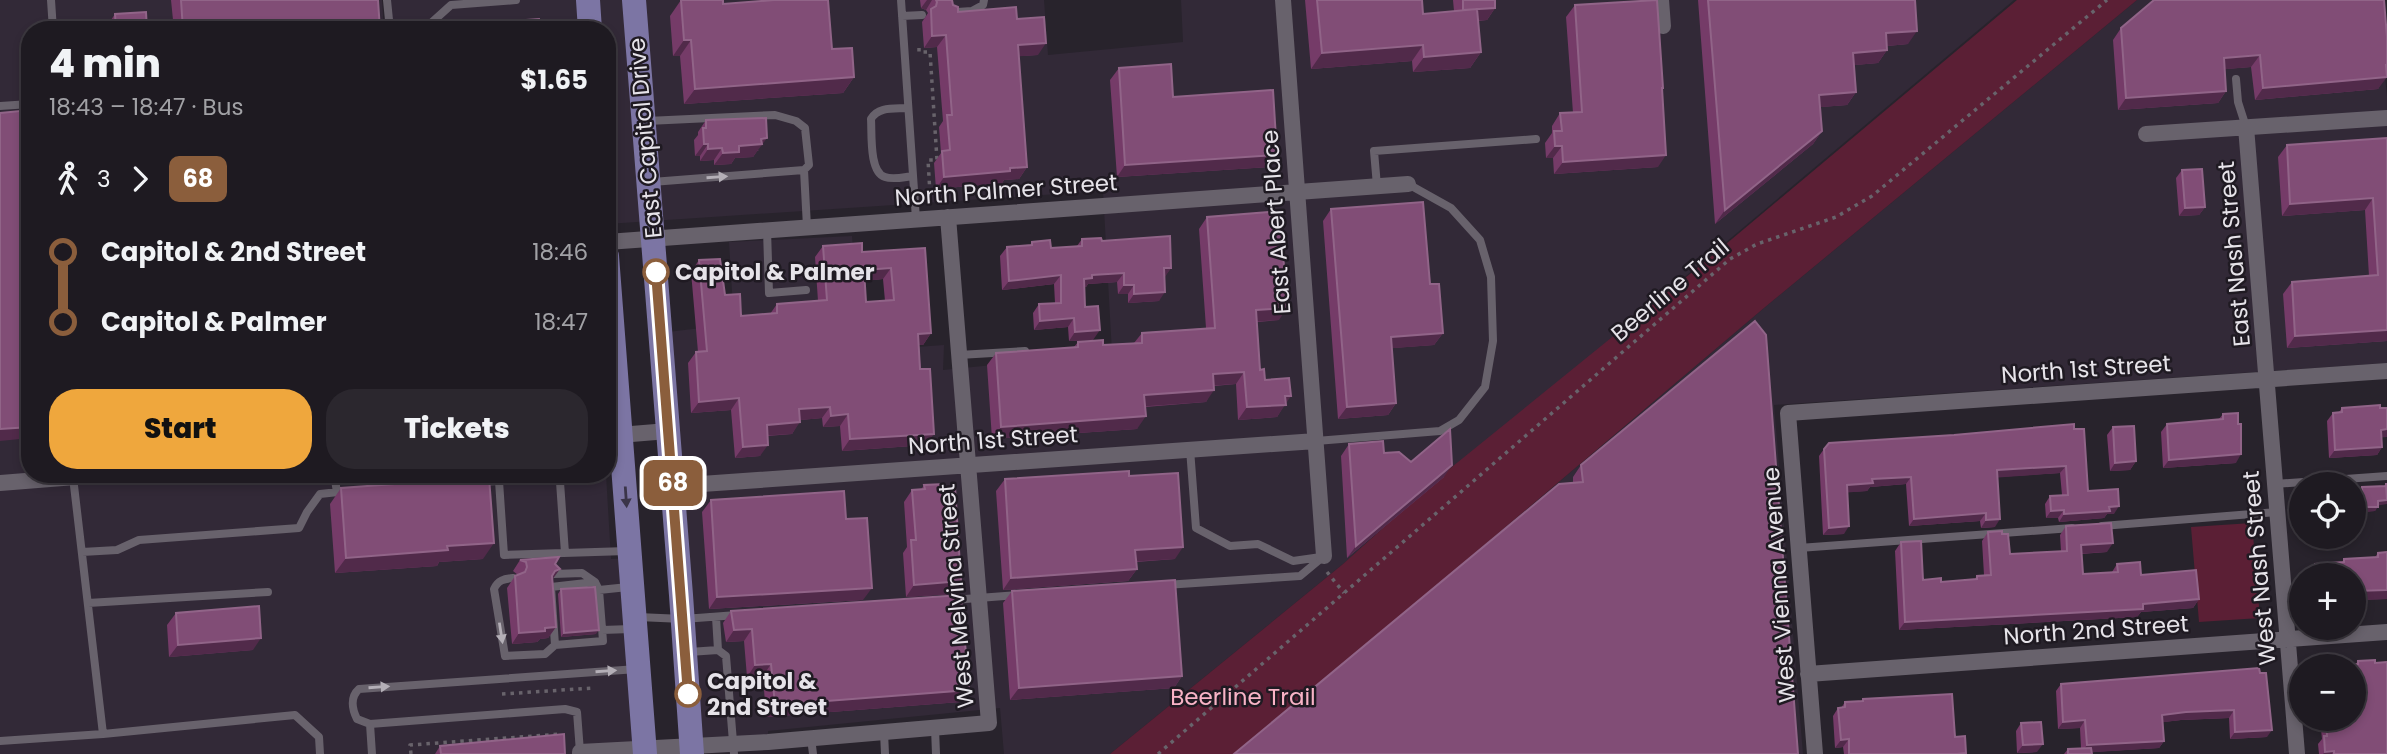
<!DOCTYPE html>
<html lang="en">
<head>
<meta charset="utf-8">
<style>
	body { margin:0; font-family:Poppins,sans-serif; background:#2b272e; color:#f1f3f6; height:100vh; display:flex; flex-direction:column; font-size:26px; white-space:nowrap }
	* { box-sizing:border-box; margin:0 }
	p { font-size:23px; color:#a1a1a5 }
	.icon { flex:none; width:38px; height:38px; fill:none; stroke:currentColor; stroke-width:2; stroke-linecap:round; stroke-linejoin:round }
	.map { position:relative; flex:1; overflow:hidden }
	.drawer { position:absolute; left:21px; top:21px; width:595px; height:462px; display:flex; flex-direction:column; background:#1e1a21; border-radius:28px; box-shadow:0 4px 10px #0003,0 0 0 2px #3c383f }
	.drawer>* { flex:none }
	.badge { padding:0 14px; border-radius:10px; font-size:24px; line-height:46px }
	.buttons { position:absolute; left:2289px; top:472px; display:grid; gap:14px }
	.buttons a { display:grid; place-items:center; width:77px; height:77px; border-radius:50%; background:#1e1a21; box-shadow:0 4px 10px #0003,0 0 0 2px #3c383f; font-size:35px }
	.map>.badge { position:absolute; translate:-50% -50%; box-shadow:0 0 0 4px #fff }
	.legs { display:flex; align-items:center; gap:10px; height:77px; padding:0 28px; font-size:23px }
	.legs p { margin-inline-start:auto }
	.summary { display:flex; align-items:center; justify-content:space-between; height:119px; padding:0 28px }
	h1 { font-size:38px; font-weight:800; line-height:52px }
	.action { display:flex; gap:14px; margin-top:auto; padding:14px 28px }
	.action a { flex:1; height:80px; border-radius:28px; background:#efa73d; color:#111; font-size:28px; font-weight:800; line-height:80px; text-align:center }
	.action a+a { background:#2b272e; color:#f1f3f6 }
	ul { padding:0 28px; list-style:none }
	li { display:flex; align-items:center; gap:24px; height:70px; font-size:26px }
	li i { display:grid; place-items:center; width:10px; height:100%; margin:0 9px; background:currentColor }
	li i::after { content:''; width:18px; height:18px; margin:-9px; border:5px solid; border-radius:50%; background:#1e1a21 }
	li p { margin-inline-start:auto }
	li:first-child i { background:linear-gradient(#0000 50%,currentColor 0) }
	li:last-child i { background:linear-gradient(currentColor 50%,#0000 0) }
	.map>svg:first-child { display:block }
	.built { fill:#322937 }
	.green { fill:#5b1f35 }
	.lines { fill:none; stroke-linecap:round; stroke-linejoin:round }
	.path { stroke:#68636b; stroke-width:3.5; stroke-dasharray:3.5 5; stroke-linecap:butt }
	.service { stroke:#68626c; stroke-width:8 }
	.minor { stroke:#68626c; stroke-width:16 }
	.primary { stroke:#7c75a4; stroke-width:24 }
	.wall { fill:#753b68; fill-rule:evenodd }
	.shaded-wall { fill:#512a4a }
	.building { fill:#814d76; stroke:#916488; stroke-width:2; fill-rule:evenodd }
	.oneway { fill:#b4afb7 }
	.oneway2 { fill:#3b3549 }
	.line-1-casing { stroke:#fff; stroke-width:16 }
	.line-1 { stroke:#8b5e3c; stroke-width:10 }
	.stop-1-dot { fill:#fff; stroke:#8b5e3c; stroke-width:3.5 }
	.labels { text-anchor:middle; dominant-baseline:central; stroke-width:5; stroke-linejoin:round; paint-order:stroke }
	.street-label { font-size:23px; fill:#e6e3e9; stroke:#1f1a22 }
	.stop-label { font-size:23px; font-weight:bold; fill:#e6e3e9; stroke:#1f1a22; text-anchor:start }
	.park-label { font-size:23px; fill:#f8b3c6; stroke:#1f1a22 }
</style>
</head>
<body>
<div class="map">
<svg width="2387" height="754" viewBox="0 0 2387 754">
	<rect width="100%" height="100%" fill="#28232c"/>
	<path class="built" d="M0,0H382L384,30H30V474H606L611,559L630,558L645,754H0Z
		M384,0H1044L1048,55L1183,42L1181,0H2014L1343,564L1110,754H1004L1000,708L768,731V742L691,747L683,619L760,610L693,614L668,332L734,324L729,242L852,236L861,351L944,345L943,370L1112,353L1103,191L607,224V30H387Z
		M2137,0H2377L2387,96V363L1774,405L1803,754H1238L1764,308Z"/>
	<path class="green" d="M2017,0H2137L1764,308L1238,754H1110L1343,564L1442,475L1701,265Z
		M2252,523L2260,618L2199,622L2191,527Z"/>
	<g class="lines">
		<path class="path" d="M919,48V52H930L937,160H928L930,194
			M1327,572L1344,593
			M502,694L593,688
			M411,754L410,745L561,734
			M1158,754L1730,259L1757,244L1836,217L1872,196L2107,0"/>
		<path class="service" d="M51,0L53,30
			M387,0L390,30
			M901,0L916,219
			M957,12L972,11L983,5L984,0
			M902,16L922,15
			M427,30L430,24L451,5L516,0
			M2236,79L2238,102L2246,127
			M0,106L30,104
			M908,108C895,109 878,106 871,119C872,134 869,172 885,177C893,180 904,177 913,176
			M647,121L775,115L796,121L805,128L809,165L804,170L652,182
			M804,170L807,227
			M1377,186L1374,151L1536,139
			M767,230L769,293L806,290
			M959,355L1025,351
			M1316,441L1440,431L1459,420L1485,387L1493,341L1491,277L1480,240L1451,208L1408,184
			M1190,449L1196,528L1230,546L1258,544L1293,561L1321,557
			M334,474L337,492
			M419,474L420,486
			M479,482L499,481L504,555L627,551
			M560,482L565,553
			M2275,484L2387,476
			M2102,526L2277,512
			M1799,548L2072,528
			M82,552L117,550L139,540L299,528L307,512L320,494L347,491
			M554,574L582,573L595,582
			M513,578C504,579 498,580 494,589L505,656L545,654L555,645
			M595,582L599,590L603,641L555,645L551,587Z
			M1165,585L1300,576L1324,556
			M599,590L628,587
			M952,600L1019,595
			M88,603L268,592
			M638,617L683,619L737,615
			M716,617L718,650
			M602,630L631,629
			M689,652L718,650L726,656L734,754
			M370,724L357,719C352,709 350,697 359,689L637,669
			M935,728L936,754
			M884,732L885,754
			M103,734L295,715L319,737L320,754
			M811,738L813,754
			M0,741L103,734L73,477
			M372,754L370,724L565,709L577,712L580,752"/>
		<path class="minor" d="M1283,0L1324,556
			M1661,0L1663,26
			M2246,127L2297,754
			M2146,134L2387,118
			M607,242L1408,184
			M607,436L668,431
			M0,483L113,474
			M673,486L1316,441
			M1808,674L2387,632
			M580,754V752L768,742L989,723L948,217
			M1815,754L1788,413L2387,371"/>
		<path class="primary" d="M588,0L590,30
			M634,0L681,595L692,754
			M607,256L645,754"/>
	</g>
	<path class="wall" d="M171,0H378L380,30H174Z
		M681,0L723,4L832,49L854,77L843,93L684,104L680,56H673L670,16Z
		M920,0H953L951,2L953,5L958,12L1017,19L1038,55L1019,56L1027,167L1019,179L1004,180L1002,183L936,189L934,163L941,153L939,127L943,121L937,47L924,48L922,22L928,13L926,10L921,8Z
		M1305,0H1422L1423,14L1454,11L1453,0H1495V8L1487,20L1478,21L1481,52L1470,68L1413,72L1412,61L1311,69Z
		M1698,0H1915L1908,44L1887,46V50L1878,63L1854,65L1856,92L1847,105L1820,107L1822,131L1813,144L1715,224Z
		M1575,5L1663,88L1662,90L1658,167L1554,174L1553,158H1546L1545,143L1552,133V126L1560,113H1573L1566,17Z
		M115,14L147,30H107V26Z
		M2121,28L2387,37V73L2378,89L2255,100L2251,67L2225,69L2226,91L2218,103L2118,110L2113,40Z
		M1119,68L1173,97L1269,167L1117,177L1110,80Z
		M706,120L759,151H757L753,157L735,158L731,164L714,165V160L700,161V156H695L694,140L698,135V132Z
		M2387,138V341L2287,348L2283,294L2292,282L2369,276L2365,210L2282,216L2278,157L2287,145Z
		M2182,170L2205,207L2199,215L2179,216L2176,178Z
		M1331,209L1430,284L1443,333L1434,345L1392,348L1396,403L1388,415L1338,419L1323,221Z
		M1207,217L1279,320L1257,322L1260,370L1265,380L1286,402L1277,417L1238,420L1236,384L1214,386L1206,402L1145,407L1137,429L992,439L987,365L996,353L1074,347L1078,342L1103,345L1134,343L1142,333L1206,328L1199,229Z
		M1082,239L1102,241L1171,268L1164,277L1159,301L1128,303V294H1118L1117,282L1088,284L1086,287H1084L1085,307L1093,340L1069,341L1068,327L1034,330L1033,313L1039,304L1055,303L1054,284L1002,290L1000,256L1007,247L1030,245L1032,242L1051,248L1077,246Z
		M823,246L862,252L925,248L931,333L923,345H919L926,445L842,451L840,426L823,427L822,418L800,420L792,434L767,436L760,456L735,458L731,410L691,413L688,363L696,352H698L691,272L699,260L741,316L770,314L777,304L818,301L815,257ZM883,279L885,301L866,302L864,281Z
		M2342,408L2382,437V447L2377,455L2329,458L2327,421L2333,413L2339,412Z
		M2223,414L2236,463L2163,468L2161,432L2167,424L2219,419Z
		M2113,427L2136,461L2130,470L2110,471L2107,435Z
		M2074,429L2088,491L2114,514H2107L2104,518L2059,522L2058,518H2046L2045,504L2050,496L2062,495L2060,473L1997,477L1995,527L1981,528L1980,521L1909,526L1906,484L1870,487L1867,491L1847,492L1844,534L1823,535L1819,456L1824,449Z
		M1349,444L1384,453L1411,462L1444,477L1347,558L1341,456Z
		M1581,465L1798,754L1573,483V477Z
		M1129,476L1175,559L1136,562L1137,569L1128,581L1003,590L996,491L1005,479Z
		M2386,483L2375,511L2360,512L2359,492L2362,487L2384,486Z
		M924,485L961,581L953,594L906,597L903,553L907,547L904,502L912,490H921Z
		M341,488L483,559L439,562L437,566L335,573L330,504Z
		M711,500L846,519L863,600L709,609L702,512Z
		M2066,526L2107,552L2081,554L2083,574L2112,572L2117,564L2141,575L2199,599L2193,608L2141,612L2137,617L1899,630L1895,551L1901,542L1923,580L1941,582L1974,580L1977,576L1984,575L1982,541L1988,532L2002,534L2010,554L2061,551L2060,535Z
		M2378,553L2387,599L2354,600V576H2309V572L2315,564L2342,562L2344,559L2375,557Z
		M520,560L555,564L553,580L556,627L548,638L540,639L537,642L512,644L507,588L515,576L518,575L513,571Z
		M561,589L596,634L561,637L558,594Z
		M1012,591L1182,676L1174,688L1010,700L1003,603Z
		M731,611L960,702L766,717L763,676L747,677L744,641L726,642L723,623Z
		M176,613L253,650L169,657L167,625Z
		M2358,661L2375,663L2387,754H2319L2318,744L2322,739L2320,719H2354L2356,664Z
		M2259,668L2267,737L2230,739L2229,718L2181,720L2163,722L2164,741L2159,748L2091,752L2092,754H2064L2068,749L2081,748L2080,728L2058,729L2056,691L2061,684Z
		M1863,699L1955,737L1965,754H1844L1843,747L1835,748L1833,716L1838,708H1841L1845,702L1861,701Z
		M2021,723L2037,752L2017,753L2016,731Z
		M440,746L565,754H435Z"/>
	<path class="shaded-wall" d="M927,0H932L926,10L921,8Z
		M1495,8L1487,20L1455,22L1463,10Z
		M1917,31L1908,44L1877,47L1886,33Z
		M946,35L937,47L924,48L932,36Z
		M684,40H691L680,56H673Z
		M1046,43L1038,55L1010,57L1018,45Z
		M1423,45L1412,61L1311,69L1322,53Z
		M1887,50L1878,63L1844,66L1853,53Z
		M1481,52L1470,68L1413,72L1424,57Z
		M2260,55L2251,67L2216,70L2224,58Z
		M854,77L843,93L684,104L695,89Z
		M2387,77L2378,89L2255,100L2263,88Z
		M2226,91L2218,103L2118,110L2126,98Z
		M1856,92L1847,105L1810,108L1819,95Z
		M1822,131L1813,144L1715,224L1725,210Z
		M767,138L753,157L735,158L731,164L714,165L723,153L739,146L761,139Z
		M704,144H708L700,156H695Z
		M1555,146H1562L1553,158H1546Z
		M722,148L714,160L700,161L708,149Z
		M1277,155L1269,167L1117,177L1125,165Z
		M1666,155L1658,167L1554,174L1563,162Z
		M1027,167L1019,179L1004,180L1002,183L936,189L944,177Z
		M2373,198L2365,210L2282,216L2290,204Z
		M2205,207L2199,215L2179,216L2185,208Z
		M891,268L883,279L856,282L864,270Z
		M1164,268H1171L1165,277H1157Z
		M1124,273L1117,282L1088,284L1086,287L1077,288L1084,279L1092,275Z
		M1061,275L1054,284L1002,290L1009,281Z
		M1124,285H1134L1128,294H1118Z
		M1165,292L1159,301L1128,303L1134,294Z
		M1287,308L1279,320L1248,322L1256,310Z
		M1074,318L1068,327L1034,330L1040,321Z
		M1100,330L1093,340L1069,341L1075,332Z
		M2387,330V341L2287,348L2295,336Z
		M931,333L923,345H910L918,334Z
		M1443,333L1434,345L1382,349L1391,337Z
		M1244,372L1236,384L1205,386L1213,374Z
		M1214,390L1206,402L1135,407L1144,395Z
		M1285,396H1291L1277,417L1238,420L1247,407Z
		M739,398L731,410L691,413L699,402Z
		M1396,403L1388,415L1338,419L1347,407Z
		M830,407L822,418L791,421L799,409Z
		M848,414L840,426L823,427L831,416Z
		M1146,416L1137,429L992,439L1001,427Z
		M800,422L792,434L759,436L767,425Z
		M30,427V438L0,441V429Z
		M2387,429V437L2376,438L2381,430Z
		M934,434L926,445L842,451L850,439Z
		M768,445L760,456L735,458L743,447Z
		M2382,447L2377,455L2329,458L2335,450Z
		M2241,454L2236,463L2163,468L2169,460Z
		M2136,461L2130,470L2110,471L2115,463Z
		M1452,465L1444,477L1347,558L1356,546Z
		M2066,466L2060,473L1991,478L1997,470Z
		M1911,477L1906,484L1870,487L1867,491L1841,493L1847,485L1872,479Z
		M2387,500V504L2375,506L2378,501Z
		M2119,506L2114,514H2107L2104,518L2059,522L2064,514Z
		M2363,507H2378L2375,511L2360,512Z
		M2064,510L2058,518H2046L2051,511Z
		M1986,513L1980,521L1909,526L1914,519Z
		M2000,519L1995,527L1981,528L1986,520Z
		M1849,526L1844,534L1823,535L1829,528Z
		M494,543L483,559L439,562L437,566L335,573L346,558L447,546Z
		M2113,543L2107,552L2075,554L2081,545Z
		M1183,547L1175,559L1127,562L1135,550Z
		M560,569L552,580L547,582L555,571Z
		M1137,569L1128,581L1003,590L1011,578Z
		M961,581L953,594L906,597L914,585Z
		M872,588L863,600L709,609L717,597Z
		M2387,590V599L2354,600V594L2355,591Z
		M2199,599L2193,608L2141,612L2137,617L1899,630L1905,622Z
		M556,627L548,638L540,639L537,642L512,644L519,633Z
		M752,629L744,641L726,642L734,630Z
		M599,630L596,634L561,637L564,633Z
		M261,638L253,650L169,657L178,645Z
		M771,664L763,676L747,677L755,665Z
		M1182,676L1174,688L1010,700L1019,688Z
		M969,690L960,702L766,717L775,705Z
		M2234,710L2229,718L2181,720L2157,723L2162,715L2186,712Z
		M2085,720L2080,728L2058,729L2063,722Z
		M2272,730L2267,737L2230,739L2235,732Z
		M1849,739L1843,747L1835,748L1841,740Z
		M2164,741L2159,748L2081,753L2087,745Z
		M2043,744L2037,752L2017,753L2023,745Z
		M2334,751L2332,754H2323L2325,752Z"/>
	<path class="building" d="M181,0H378L380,30H183Z
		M681,0H723V4L774,0H828L832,49L852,48L854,77L695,89L691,40H684Z
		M936,0H952L953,5L958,7V12L1016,7L1017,19L1044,17L1046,43L1018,45L1027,167L1010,168V171L944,177L942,151L950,150L947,115H952L946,35L932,36L931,9L936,6L937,2Z
		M1317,0H1422L1423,14L1477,9L1481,52L1424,57L1423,45L1322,53Z
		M1463,0H1495V8L1463,10Z
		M1657,0L1663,88H1662L1666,155L1563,162L1562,146H1555L1554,131H1562L1560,113L1582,112L1575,5Z
		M1708,0H1915L1917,31L1886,33L1887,50L1853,53L1856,92L1819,95L1822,131L1725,210Z
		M2154,0H2384L2387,37V65H2386L2387,77L2263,88L2260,55L2224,58L2226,91L2126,98L2121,28Z
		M146,12L147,30H116L115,14Z
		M539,19L540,30H476L475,26L482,25V23Z
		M1171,64L1173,97L1273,90L1277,155L1125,165L1119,68Z
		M30,110V427L0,429V113Z
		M766,118L767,138L761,139L762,144L739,146V152L723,153L722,148L708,149V144H704L703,128H706V120Z
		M2387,138V330L2295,336L2292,282L2378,275L2373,198L2290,204L2287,145Z
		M2202,169L2205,207L2185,208L2182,170Z
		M1423,202L1430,284H1439L1443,333L1391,337L1396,403L1347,407L1331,209Z
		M1280,211L1287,308L1256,310L1260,370L1264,369L1265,380L1289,378L1291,396H1285L1286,405L1247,407L1244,372L1213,374L1214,390L1144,395L1146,416L1001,427L996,353L1078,347V342L1103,340V345L1142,343V333L1215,328L1207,217Z
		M1170,236L1171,268H1164L1165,292L1134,294V285H1124V273L1092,275V278L1084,279L1085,307L1098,306L1100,330L1075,332L1074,318L1040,321L1039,304L1061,303V275L1009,281L1007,247L1032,245V242L1050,240L1051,248L1082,246V239L1101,238L1102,241Z
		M862,243V252L925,248L931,333L918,334L920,369H930L934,434L850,439L848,414L831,416L830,407L799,409L800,422L767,425L768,445L743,447L739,398L699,402L696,352L707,351L699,260L720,259L725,295L740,294L741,316L777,313V304L827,300L823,246ZM891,268L894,300L866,302L864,270Z
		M1755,321L1766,335L1798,754H1234L1559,484L1583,482L1581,465Z
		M2380,405V408H2387V429L2381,430L2382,447L2335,450L2333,413L2342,412V408Z
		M2238,413V424H2241V454L2169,460L2167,424L2223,419V414Z
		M2074,424V429H2084L2088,491L2118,489L2119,506L2109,507L2110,511L2064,514V510L2051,511L2050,496L2068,495L2066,466L1997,470L2000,519L1986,520V513L1914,519L1911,477L1872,479L1873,483L1847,485L1849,526L1829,528L1824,449L1829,443L1954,435Z
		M2134,426L2136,461L2115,463L2113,427Z
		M1450,429L1452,465L1356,546L1349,444L1383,441L1384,453L1399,452L1411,462Z
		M1129,471V476L1178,473L1183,547L1135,550L1137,569L1011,578L1005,479Z
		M489,477L494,543L447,546L448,550L346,558L341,488Z
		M2386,483L2387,500L2378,501V507H2363L2362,487L2386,486Z
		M944,484V487H955L961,581L914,585L911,540H916L912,490L925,489L924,485Z
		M844,491L846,519L867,518L872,588L717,597L711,500Z
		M2111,523L2113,543L2081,545L2083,574L2118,572L2117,564L2140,562L2141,575L2196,570L2199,599L2143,604V609L1905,622L1901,542L1921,541L1923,580L1941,578V582L1977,579V576L1991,575L1988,532L2002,531V534H2008L2010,554L2067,551L2066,526Z
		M2387,552V590L2355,591V589H2354V576H2315V564L2344,562V559L2378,557V553Z
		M559,557L555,564L560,569L555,571L552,576L556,627L545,628V631L519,633L515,576L525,572L527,567L526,562L520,560Z
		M1175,580L1182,676L1019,688L1012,591Z
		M595,587L599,630L564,633L561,589Z
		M961,595L969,690L775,705L771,664L755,665L752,629L734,630L731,611Z
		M259,606L261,638L178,645L176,613Z
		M2375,660V663L2387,662V754H2334V751L2325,752L2324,736H2327L2326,719H2354V667L2322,666L2358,664V661Z
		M2259,668L2260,673H2266L2272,730L2235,732L2234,710L2186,712L2162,715L2164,741L2087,745L2085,720L2063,722L2061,684Z
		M1952,694L1955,737L1965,736L1966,753L1957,754H1849V739L1841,740L1838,708L1845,707V702L1863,701V699Z
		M2041,722L2043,744L2023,745L2021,723Z
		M564,734L565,754H441L440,746Z
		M2091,748L2092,754H2068V749Z"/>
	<defs><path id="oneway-solid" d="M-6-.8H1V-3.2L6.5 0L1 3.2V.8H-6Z" transform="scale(1.75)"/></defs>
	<g class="oneway">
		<use href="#oneway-solid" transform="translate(717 177) rotate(-4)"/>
		<use href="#oneway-solid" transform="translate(501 633) rotate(81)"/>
		<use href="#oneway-solid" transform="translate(606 671) rotate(-4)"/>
		<use href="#oneway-solid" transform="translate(379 687) rotate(-4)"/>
	</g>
	<use class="oneway2" href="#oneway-solid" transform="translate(626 497) rotate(86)"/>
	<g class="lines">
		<defs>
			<path id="line-1" d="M656,272L688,694"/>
		</defs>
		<use href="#line-1" class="line-1-casing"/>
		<use href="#line-1" class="line-1"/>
	</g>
	<g class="stop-1-dot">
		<circle cx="656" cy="272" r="12"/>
		<circle cx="688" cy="694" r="12"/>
	</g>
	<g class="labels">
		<g class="street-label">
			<text transform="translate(645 138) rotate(-95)">East Capitol Drive</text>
			<text transform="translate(1006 190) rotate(-4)">North Palmer Street</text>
			<text transform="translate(1276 222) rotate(-94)">East Abert Place</text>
			<text transform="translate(2234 254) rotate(-95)">East Nash Street</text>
			<text transform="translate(1670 290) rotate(-40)">Beerline Trail</text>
			<text transform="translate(2086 369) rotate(-4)">North 1st Street</text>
			<text transform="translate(993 440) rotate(-4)">North 1st Street</text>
			<text transform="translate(2259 568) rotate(-95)">West Nash Street</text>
			<text transform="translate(1779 585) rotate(-94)">West Vienna Avenue</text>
			<text transform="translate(956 596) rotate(-95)">West Melvina Street</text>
			<text transform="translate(2096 630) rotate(-4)">North 2nd Street</text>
		</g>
		<g class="stop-label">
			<text x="675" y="272">Capitol &amp; Palmer</text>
			<text x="707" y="681">Capitol &amp;<tspan x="707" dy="26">2nd Street</tspan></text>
		</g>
		<g class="park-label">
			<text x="1243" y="697">Beerline Trail</text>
		</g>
	</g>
</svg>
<div class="buttons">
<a><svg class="icon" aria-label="locate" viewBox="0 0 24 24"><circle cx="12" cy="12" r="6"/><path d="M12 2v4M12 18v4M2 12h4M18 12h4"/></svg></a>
<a>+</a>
<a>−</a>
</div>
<b class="badge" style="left:673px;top:483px;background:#8b5e3c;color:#fff">68</b>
<section class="drawer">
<div class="summary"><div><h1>4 min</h1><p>18:43 – 18:47 · Bus</p></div><b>$1.65</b></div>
<div class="legs"><svg class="icon" aria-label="walk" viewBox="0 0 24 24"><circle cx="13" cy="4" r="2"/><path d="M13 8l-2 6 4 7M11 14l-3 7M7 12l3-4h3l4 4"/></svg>3<svg class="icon" aria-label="forward" viewBox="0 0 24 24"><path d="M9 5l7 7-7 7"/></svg><b class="badge" style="background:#8b5e3c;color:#fff">68</b></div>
<ul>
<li><i style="color:#8b5e3c"></i><b>Capitol &amp; 2nd Street</b><p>18:46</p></li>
<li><i style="color:#8b5e3c"></i><b>Capitol &amp; Palmer</b><p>18:47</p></li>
</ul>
<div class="action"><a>Start</a><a>Tickets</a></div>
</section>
</div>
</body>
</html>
